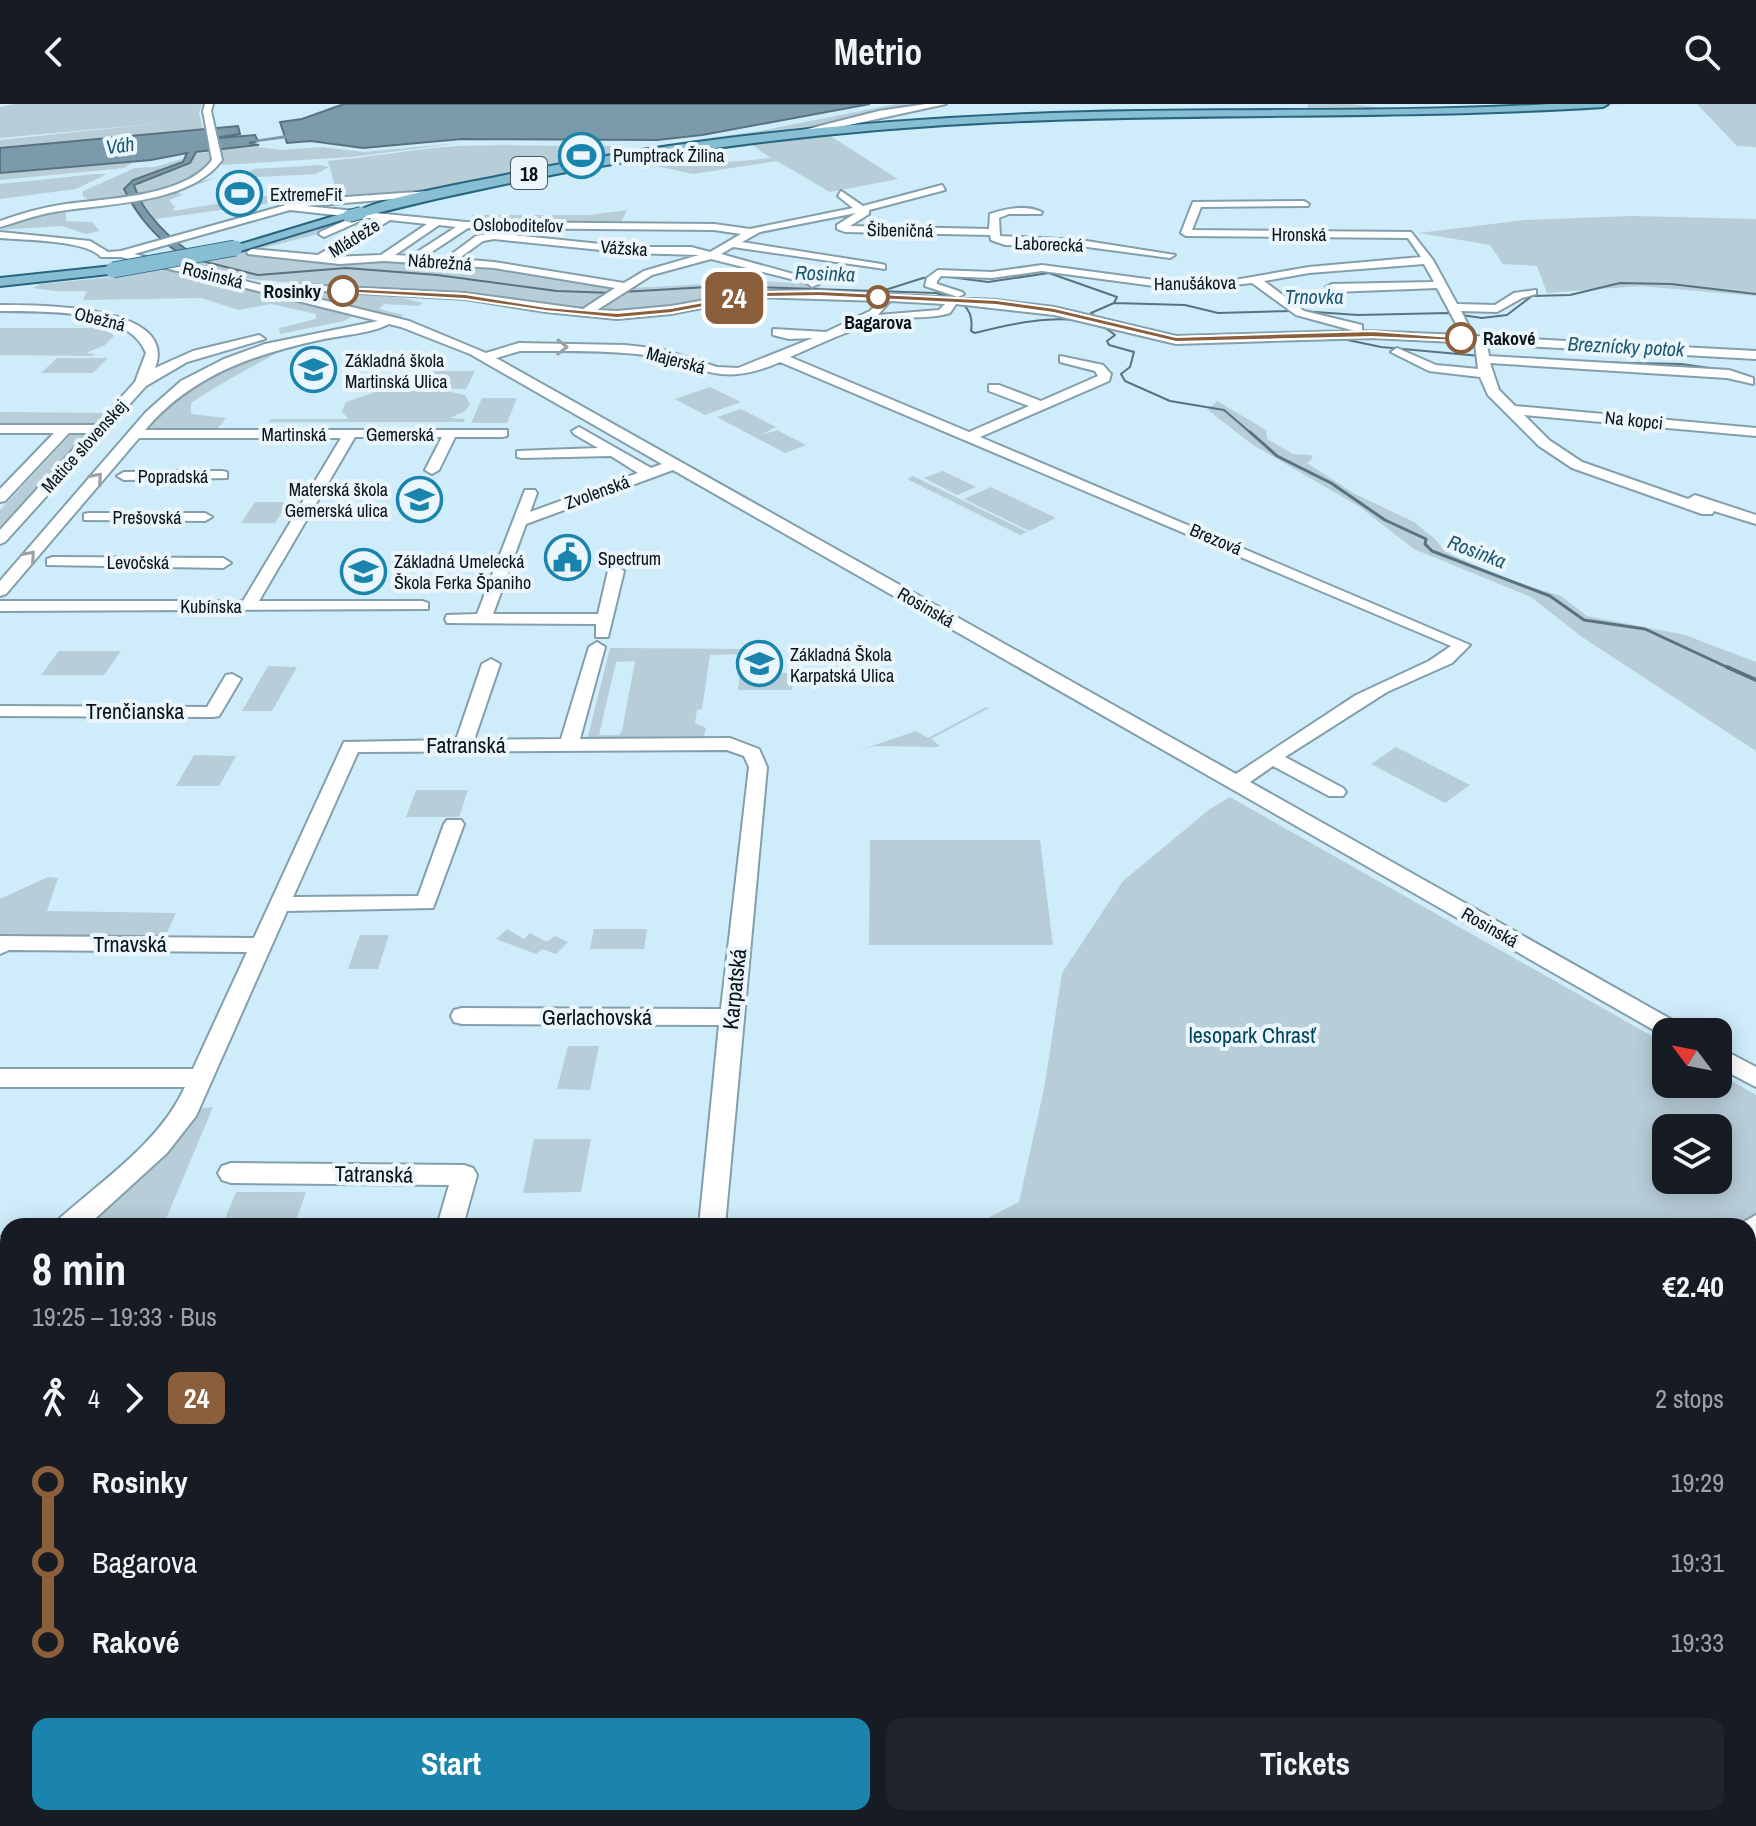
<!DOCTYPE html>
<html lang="en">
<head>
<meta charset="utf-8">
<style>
	body { margin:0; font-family:"Archivo Narrow",sans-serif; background:#20242c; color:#f1f3f6; height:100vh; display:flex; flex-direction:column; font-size:30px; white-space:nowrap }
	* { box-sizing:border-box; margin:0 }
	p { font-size:26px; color:#9ea1a6 }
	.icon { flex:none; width:44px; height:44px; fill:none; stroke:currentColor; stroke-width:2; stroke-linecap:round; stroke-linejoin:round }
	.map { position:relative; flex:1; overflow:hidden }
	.details { position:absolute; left:0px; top:1114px; width:1756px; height:608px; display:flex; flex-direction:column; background:#171b24; border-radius:24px 24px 0 0; box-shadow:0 4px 20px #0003 }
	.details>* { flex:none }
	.badge { padding:0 16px; border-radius:12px; font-size:28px; line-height:52px }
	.needle { width:52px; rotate:302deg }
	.tools { position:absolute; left:1652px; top:914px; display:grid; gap:16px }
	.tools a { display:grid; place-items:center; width:80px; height:80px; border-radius:16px; background:#171b24; box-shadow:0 4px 20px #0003; font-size:40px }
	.map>.badge { position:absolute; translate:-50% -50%; box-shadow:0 0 0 4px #fff }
	.legs { display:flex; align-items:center; gap:12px; height:88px; padding:0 32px; font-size:26px }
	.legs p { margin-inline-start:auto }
	.summary { display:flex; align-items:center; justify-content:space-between; height:136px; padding:0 32px }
	h1 { font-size:44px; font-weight:700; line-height:60px }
	.action { display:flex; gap:16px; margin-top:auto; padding:16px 32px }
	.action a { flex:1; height:92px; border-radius:16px; background:#1a84ad; color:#fff; font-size:32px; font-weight:700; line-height:92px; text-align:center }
	.action a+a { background:#20242c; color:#f1f3f6 }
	ul { padding:0 32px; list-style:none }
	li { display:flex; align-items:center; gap:28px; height:80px; font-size:30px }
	li i { display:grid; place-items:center; width:12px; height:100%; margin:0 10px; background:currentColor }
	li i::after { content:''; width:20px; height:20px; margin:-10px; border:6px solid; border-radius:50%; background:#171b24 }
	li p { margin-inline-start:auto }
	li:first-child i { background:linear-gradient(#0000 50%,currentColor 0) }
	li:last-child i { background:linear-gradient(currentColor 50%,#0000 0) }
	header { display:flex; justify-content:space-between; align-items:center; height:104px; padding:0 32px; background:#171b24; font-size:36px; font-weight:700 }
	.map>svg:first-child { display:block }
	.green { fill:#b7cdd8; fill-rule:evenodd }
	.water { fill:#7b9bab; stroke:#59727f; stroke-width:2 }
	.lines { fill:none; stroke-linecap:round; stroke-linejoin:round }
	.stream-far3 { stroke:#59727f; stroke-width:2 }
	.stream-far2 { stroke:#59727f; stroke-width:3 }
	.stream-far1 { stroke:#59727f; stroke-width:4 }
	.stream { stroke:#59727f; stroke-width:6 }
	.canal { fill:#7b9bab; fill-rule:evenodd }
	.minor-casing { stroke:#849fac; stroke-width:4 }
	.major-casing { stroke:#286680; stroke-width:4 }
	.minor { fill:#fff; fill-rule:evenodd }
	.major { fill:#88bed4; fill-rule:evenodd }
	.major-bridge-far1-casing { stroke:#286680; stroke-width:14; stroke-linecap:butt }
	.major-bridge-casing { stroke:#286680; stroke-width:17; stroke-linecap:butt }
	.major-bridge-far1 { stroke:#88bed4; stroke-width:12 }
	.major-bridge { stroke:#88bed4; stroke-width:15 }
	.oneway { stroke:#9da1a3 }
	.line-1 { fill:#8b5e3c; stroke:#fff; stroke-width:2 }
	.stop-1-dot { fill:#fff; stroke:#8b5e3c; stroke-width:4 }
	.labels { text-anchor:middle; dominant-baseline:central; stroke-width:8; stroke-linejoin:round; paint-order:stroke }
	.far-poi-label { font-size:18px; fill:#091318; stroke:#eaf6fc; text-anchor:start }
	.far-street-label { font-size:18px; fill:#091318; stroke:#eaf6fc }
	.far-stop-label { font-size:18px; font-weight:bold; fill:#091318; stroke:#eaf6fc; text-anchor:end }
	.far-water-label { font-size:20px; font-style:italic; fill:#1c5770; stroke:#eaf6fc }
	.shield { fill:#eaf6fc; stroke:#4c575c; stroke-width:2 }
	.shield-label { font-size:20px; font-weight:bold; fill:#091318 }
	.street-label { font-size:22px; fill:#091318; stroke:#eaf6fc }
	.park-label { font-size:22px; fill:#00445c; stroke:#eaf6fc }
</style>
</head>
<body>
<header><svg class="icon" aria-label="back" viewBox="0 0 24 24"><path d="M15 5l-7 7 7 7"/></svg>Metrio<svg class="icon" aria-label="search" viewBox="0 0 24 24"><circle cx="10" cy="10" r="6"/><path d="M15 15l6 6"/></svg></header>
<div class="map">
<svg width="1756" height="1722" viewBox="0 0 1756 1722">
	<rect width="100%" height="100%" fill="#cfecfa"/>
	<path class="green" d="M15,0H202L199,9L203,26L0,44V36L163,19L0,34V3Z
		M896,0H936L803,25L827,30L898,75L830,88L777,57L693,70L633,57C649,55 661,60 678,60C689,60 699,55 709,60L771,54L745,36L422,89L265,100L155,115L140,94L217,73L178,88L182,91L169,96L175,103L173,107L290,88L311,90L335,82L328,57C371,53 414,45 458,42C510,40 561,43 613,42L619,47L759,27Z
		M1308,0H1351L1392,5L1625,0L1482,10L1204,11L1216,5L1307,4Z
		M1697,0H1756V43L1737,42Z
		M459,39L352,53L222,61V46L257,43L282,46L322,43L364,48Z
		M210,48L211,61L187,77L137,90L134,85C144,64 188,73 195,50Z
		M188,53C174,70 143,70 124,84L128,92L91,97L83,92V87L135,64L155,63Z
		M134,58L124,64L0,76V70Z
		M320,61L329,63L316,70L237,74L254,65Z
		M96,70H107L76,85L0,95V80Z
		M83,103L66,108V117L92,118L100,127L86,130L62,122L0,126L44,109Z
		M627,106L620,121L479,120L472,111H590Z
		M1632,112L1756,115V192L1640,182L1547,189L1537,162L1503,160L1490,141L1419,129L1525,116Z
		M345,116L318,130L251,147L340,158L386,155L523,166L631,184L764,177L821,181L818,188L743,189L663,204L611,208L241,174L179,159Z
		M163,163L260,187L271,182L403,194L423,199L418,202L384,200L379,205L403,211L397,215L364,206L344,217L280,230L279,224L316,215V210L271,200L239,206L201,194L83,196L87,187H54L33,184L40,180L113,173Z
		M0,224H94L107,226L114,232L105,241L86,249L95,250L92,252L0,251Z
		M265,246L275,250C246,266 219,280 191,299V310L226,314L217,325L166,327L146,324C182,284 218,269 265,246Z
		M57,254H108L93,269H41Z
		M430,267H475L466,285H420L457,284L421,283Z
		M710,283L741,298L705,311L675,295Z
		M378,287H447L465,291L470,300L465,307L450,314L465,315L464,318H269L271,315H349L342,308L346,298Z
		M482,294H517L507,319H471Z
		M1217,297L1266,326L1267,335L1293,350L1311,351L1313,354L1307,359L1355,390L1414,418L1436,436L1444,447L1497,472L1561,492L1587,512L1685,531L1756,558V647L1582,533L1531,493L1414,445L1360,403L1253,341L1208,306Z
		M741,305L776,323L761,331L777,326L806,341L785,349L717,313Z
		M0,308L107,309L101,319L93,321L0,323Z
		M72,329L86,332L0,425V406Z
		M943,367L976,383L957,391L924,374Z
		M913,372L1027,428L1020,431L907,375Z
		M991,383L1056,414L1029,427L964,395Z
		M255,398H288L275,419H241Z
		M610,544L743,545V550L710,551L702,605L697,606L695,619L706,624L704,632L692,636H587ZM635,557L622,627L619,631H599L616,558Z
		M59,547H121L104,571H41Z
		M268,562L297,563L272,607H242Z
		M740,569H793L792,586H738Z
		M986,603L989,604L931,635L940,642L937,643L874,642L857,647L916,627L928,634Z
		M1396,643L1470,681L1445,699L1371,660Z
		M194,651L236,652L219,682H176Z
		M416,686H468L459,713H406Z
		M1230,693L1666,940V980H1718V969L1756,991V1722H778L773,1714H1748V1122H972L1019,1098L1044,985L1062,869L1123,777L1210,705ZM1666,1024H1718V1076H1666Z
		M870,736H1040L1053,841H869Z
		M48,773L58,774L47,807L176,809L163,837L0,835V795Z
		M507,825L524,835L530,829L547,838L555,832L568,838L556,850L542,845L536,850L496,835Z
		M594,825H647L644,845H590Z
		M360,831H389L378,865H348Z
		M568,942H599L590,986L557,985Z
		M213,1003L163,1122H81L193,1005Z
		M534,1035H591L581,1088L523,1089Z
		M236,1088H306L294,1122H222Z
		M0,1161L8,1163V1365L0,1361Z
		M240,1714H483V1722H244Z
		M524,1714H636L632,1722H524Z"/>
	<path class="water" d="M344,0H870L702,31L657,36L462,35L363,44L311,37L287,39L280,18L302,15Z
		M238,22L240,30L207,35L255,31L258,37L249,39L259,41L196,48L190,59L134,81C141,107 171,137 194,150L184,152C159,138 137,112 124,85L133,76L183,58L187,49L151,56L0,69V44Z"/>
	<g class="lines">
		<path class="stream-far3" d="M202,157L258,171L346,164L437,171L557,187L613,189
			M882,187L923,174L942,172L988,178L1049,169L1117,193L1114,199
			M622,188L725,182L936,189C958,194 975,202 971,227L975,229C1013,219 1083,203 1115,231L1107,237L1109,241L1134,248L1130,263L1121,270L1125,277L1170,297L1224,306L1252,330
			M1114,199L1185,201L1218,209L1292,207
			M1301,207L1358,211L1448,209L1482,214L1507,211L1532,192L1570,191L1620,179L1671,180L1756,190
			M1096,213L1091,209L1114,199
			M1113,217L1174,232
			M1338,234L1381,243L1480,252
			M1584,258L1681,260L1731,267"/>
		<path class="stream-far2" d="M1250,328L1277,352L1331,379L1385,416L1426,435L1425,440L1432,447L1550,492L1584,516L1645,525L1731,565"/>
		<path class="stream-far1" d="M1727,563L1756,576"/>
		<path class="stream" d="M394,1714L395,1722"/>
		<path class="canal" d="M286,31L288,34L257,38L254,36Z"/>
		<defs>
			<path id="minor" d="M205,0H213L211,7L222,56C189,101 105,99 54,108C35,111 18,118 0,123V117C20,110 40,104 60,101C105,94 184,94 212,56L203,7Z
				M926,0H946L784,35L780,32L879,7Z
				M942,81L945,86L869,106V110L850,122L989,125L990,110C1007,104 1027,101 1042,108L1041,110H1009L999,114L1000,132L1080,136L1175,151L1170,154L1080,142L1005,141L991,136L990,131L845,128L837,125V121L856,109L760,128L742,138L881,160L885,161V165L733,143L721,150L822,178L812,183L807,179L711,155L652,171L597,206L617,207L671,202L757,187H819L996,196L1054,203L1176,232L1355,227L1296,211L1252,179L1184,186L1042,167L992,174L941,172L937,177V180L962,188L964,190L958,193L925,182L927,174L938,166L992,168L1042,161L1184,180L1223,178L1309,163L1421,153L1408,134L1186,132L1181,129L1193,98L1304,97L1309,100L1308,102L1201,103L1192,126L1411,128L1433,156L1457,200L1495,201L1514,189L1536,186V190L1522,194L1497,208L1461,207L1474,232L1756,247V255L1487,240L1489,252L1729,266L1753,274V280L1727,274L1490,259L1499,286L1515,302L1756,324V332L1524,311L1549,336L1582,358L1688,395L1695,391L1756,411V420L1714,407L1712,410H1702L1572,364L1539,342L1488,291L1480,273L1429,267L1391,248L1397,244L1436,261L1478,265L1475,239L1372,234L1176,240L1054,211L956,200L950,209C932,215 913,212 895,215C857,221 825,238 790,253L969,328L1029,302L989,287V281H999L1041,297L1098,272L1095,267L1060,258V252L1103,261L1111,270L1109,277L980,333L1470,541L1452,559L1387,588L1285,653L1343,684L1346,688L1343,692H1329L1273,662L1250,678L1683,922L1687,928H1666V933L673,366L526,420L493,510H598L608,467L616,462L624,467L608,533H596V520L447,519L445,515L447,511L477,510L525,386H535L537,389L530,408L638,369L611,352L522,354L517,353V347L598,344L574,330L572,327L579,323L651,364L662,360L470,250L401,223L389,220C372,229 344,231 324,235C255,250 193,270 145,326H507V332L502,333H455L439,366L432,370L425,366L442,333H355L259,497H422L428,499V505L0,507V497H243L341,334H139L6,490L0,492V477L146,308L181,277L224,255L265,240L378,217L121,153H101C87,136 23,136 0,134V128L90,137L108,148L121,147L304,96L430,87L433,92L305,102L466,118L714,120L750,125L853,104L838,92L841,87L863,102ZM290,106L353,113L320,128L319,130L324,133L367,114L378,115L318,151L252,145L247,148L248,150L340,160L384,157L494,164L615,184L583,205L465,189L301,181L299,183L305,186L465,195L546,208L617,215L671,210L757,193L880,197L870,207L826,228L773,225V231L789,235L813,234L738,264L717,263L660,245L625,241L519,239L486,249L409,217L134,150ZM390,116L427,120L381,151L331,153ZM439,121L456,123L411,152L395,151ZM468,124L714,126L741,130L710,148L691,143H630L494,129L476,132L445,155L424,153ZM494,135L630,149L699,151L644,167L624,179L494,158L458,155L483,137ZM1424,160L1434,178L1332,180L1326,183L1333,188L1437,184L1462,231L1362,227V221L1304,207L1264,177L1309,169ZM890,197L945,200L939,206L878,211ZM520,247C559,247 598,246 637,250C699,257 715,287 780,258L1451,542L1429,557L1356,591L1236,670L496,254Z
				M0,201C35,201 180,200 155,264L193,247L259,231L265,235L187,258L146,282L5,438L0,440V426L88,329H69L5,397L0,398V385L54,329H0V321H96L135,278L146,249C128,203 42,208 0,207Z
				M222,367L227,368V374L124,376L117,372L124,368Z
				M89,409H205L212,413L205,417L84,416V410Z
				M53,453L223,454L231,459L223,464L47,461V455Z
				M597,538L605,543L580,635L730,634L759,645L767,663L725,1122H699L719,921L462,920L454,918L451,912L454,906L462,904L721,905L749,663L744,652L727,646L358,648L293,793L418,792L444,720L447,716H461L464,720L433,804L287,807L196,1012L167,1049L87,1122H56L60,1114C104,1075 160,1038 185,983H0V965H193L247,848L9,846L0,850V832L254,834L344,638L456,636L482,560L491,555L500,560L474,636L561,635L589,543Z
				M232,570L241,575L219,612L213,613L0,612V602L207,603L226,571Z
				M1718,943L1756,963V983L1718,963Z
				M231,1059L464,1061L473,1064L477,1071L463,1122H437L449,1081L231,1079L222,1076L218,1069L222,1062Z
				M1756,1111V1134L1748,1137V1122H1737Z
				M0,1133L8,1135V1157L0,1155Z
				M0,1417L8,1419V1449L0,1447Z
				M8,1541V1579L0,1583V1544Z
				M8,1674V1714H11L0,1719V1678Z
				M96,1714H135L131,1722H92Z
				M216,1714H254L250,1722H212Z
				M485,1714H521L522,1722H486Z"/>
			<path id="major" d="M1551,0H1608L1603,3C1402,16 1201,8 1000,18C783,28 571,60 361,113L355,109C373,95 472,78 501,72C694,31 893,13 1090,8C1244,4 1398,9 1551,0Z
				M344,109L355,112L240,147L228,144Z
				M113,162L118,163V169L0,182V174Z"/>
		</defs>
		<use href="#minor" class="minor-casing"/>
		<use href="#major" class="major-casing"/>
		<use href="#minor" class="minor"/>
		<use href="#major" class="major"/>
		<defs>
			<path id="major-bridge-far1" d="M349,112L361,109
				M224,146L235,144"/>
			<path id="major-bridge" d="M113,166L235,144"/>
		</defs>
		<use href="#major-bridge-far1" class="major-bridge-far1-casing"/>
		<use href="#major-bridge" class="major-bridge-casing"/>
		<use href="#major-bridge-far1" class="major-bridge-far1"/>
		<use href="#major-bridge" class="major-bridge"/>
	</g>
	<defs><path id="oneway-chevron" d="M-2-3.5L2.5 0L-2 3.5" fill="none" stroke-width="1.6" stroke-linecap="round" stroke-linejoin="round" transform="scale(2)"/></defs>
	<g class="oneway">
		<use href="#oneway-chevron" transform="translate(562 243) rotate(1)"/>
		<use href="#oneway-chevron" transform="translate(97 374) rotate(-49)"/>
		<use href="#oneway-chevron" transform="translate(30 452) rotate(-49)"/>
	</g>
	<path class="line-1" d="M343,184L465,190L546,203L617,209L671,204L757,188L819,187L996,196L1054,204L1176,233L1372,227L1465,234L1461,237L1372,233L1176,238L1054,209L996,201L819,192L757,193L671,209L617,214L546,207L465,195L341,188Z"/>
	<defs>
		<symbol id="stadium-ring" viewBox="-11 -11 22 22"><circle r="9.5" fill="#eaf6fc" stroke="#1a84ad" stroke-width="1.5"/><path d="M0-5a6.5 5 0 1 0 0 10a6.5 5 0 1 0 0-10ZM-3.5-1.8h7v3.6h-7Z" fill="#1a84ad"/></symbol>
		<symbol id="school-ring" viewBox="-11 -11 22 22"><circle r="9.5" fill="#eaf6fc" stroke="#1a84ad" stroke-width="1.5"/><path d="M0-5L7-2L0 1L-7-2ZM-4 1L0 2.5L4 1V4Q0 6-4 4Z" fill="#1a84ad"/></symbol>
		<symbol id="civic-ring" viewBox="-11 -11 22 22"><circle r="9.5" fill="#eaf6fc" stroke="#1a84ad" stroke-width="1.5"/><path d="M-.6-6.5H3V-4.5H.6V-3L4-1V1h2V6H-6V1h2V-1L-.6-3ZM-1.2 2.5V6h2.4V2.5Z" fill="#1a84ad"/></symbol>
	</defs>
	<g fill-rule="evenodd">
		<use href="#stadium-ring" x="556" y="26" width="51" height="51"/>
		<use href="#stadium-ring" x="214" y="64" width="51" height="51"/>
		<use href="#school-ring" x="288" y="240" width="51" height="51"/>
		<use href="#school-ring" x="394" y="370" width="51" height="51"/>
		<use href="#civic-ring" x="542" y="428" width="51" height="51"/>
		<use href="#school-ring" x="338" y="442" width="51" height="51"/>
		<use href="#school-ring" x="734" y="534" width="51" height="51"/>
	</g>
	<g class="stop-1-dot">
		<circle cx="343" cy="187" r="14"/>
		<circle cx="878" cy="193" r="10"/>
		<circle cx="1461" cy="234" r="14"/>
	</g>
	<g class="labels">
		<g class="far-poi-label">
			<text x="613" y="51">Pumptrack Žilina</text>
			<text x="270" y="90">ExtremeFit</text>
			<text x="345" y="256">Základná škola<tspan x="345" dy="21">Martinská Ulica</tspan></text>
			<text x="388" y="385" text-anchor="end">Materská škola<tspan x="388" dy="21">Gemerská ulica</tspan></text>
			<text x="598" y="454">Spectrum</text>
			<text x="394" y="457">Základná Umelecká<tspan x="394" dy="21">Škola Ferka Španiho</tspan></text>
			<text x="790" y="550">Základná Škola<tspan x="790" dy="21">Karpatská Ulica</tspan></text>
		</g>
		<g class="far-street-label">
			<text transform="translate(518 121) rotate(1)">Osloboditeľov</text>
			<text transform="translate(900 126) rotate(1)">Šibeničná</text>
			<text x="1299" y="130">Hronská</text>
			<text transform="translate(354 134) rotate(-32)">Mládeže</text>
			<text transform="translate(1049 140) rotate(2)">Laborecká</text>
			<text transform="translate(624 144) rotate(4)">Vážska</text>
			<text transform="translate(440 158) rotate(4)">Nábrežná</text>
			<text transform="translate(213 171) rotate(14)">Rosinská</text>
			<text transform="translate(1195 179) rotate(-1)">Hanušákova</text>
			<text transform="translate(100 215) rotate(14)">Obežná</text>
			<text transform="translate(676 256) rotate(15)">Majerská</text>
			<text transform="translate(1634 316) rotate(6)">Na kopci</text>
			<text x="294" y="330">Martinská</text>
			<text x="400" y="330">Gemerská</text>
			<text transform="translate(84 342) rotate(-48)">Matice slovenskej</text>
			<text x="173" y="372">Popradská</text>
			<text transform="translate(597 388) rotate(-20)">Zvolenská</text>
			<text x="147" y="413">Prešovská</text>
			<text transform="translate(1216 435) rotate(23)">Brezová</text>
			<text x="138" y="458">Levočská</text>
			<text x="211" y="502">Kubínska</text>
			<text transform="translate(926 503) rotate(30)">Rosinská</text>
			<text transform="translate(1490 823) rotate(30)">Rosinská</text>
		</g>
		<g class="far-stop-label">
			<text x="321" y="187">Rosinky</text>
			<text x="878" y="218" text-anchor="middle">Bagarova</text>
			<text x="1483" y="234" text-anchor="start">Rakové</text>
		</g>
		<g class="far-water-label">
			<text transform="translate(120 41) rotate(-7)">Váh</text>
			<text transform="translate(825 169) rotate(2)">Rosinka</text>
			<text x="1314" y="192">Trnovka</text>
			<text transform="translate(1626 242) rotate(3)">Breznícky potok</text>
			<text transform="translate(1477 447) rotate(21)">Rosinka</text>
		</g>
		<rect class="shield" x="511" y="53" width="36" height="32" rx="6"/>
		<g class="shield-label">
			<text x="529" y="69">18</text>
		</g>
		<g class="street-label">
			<text x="135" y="607">Trenčianska</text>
			<text x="466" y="641">Fatranská</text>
			<text x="130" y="840">Trnavská</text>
			<text transform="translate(734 885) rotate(-84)">Karpatská</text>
			<text x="597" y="913">Gerlachovská</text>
			<text transform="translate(374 1070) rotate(1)">Tatranská</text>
		</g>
		<g class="park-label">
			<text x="1252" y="931">lesopark Chrasť</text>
		</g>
	</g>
</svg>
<div class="tools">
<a><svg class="needle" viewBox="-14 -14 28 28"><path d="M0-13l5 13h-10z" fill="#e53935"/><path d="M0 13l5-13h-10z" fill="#9ea1a6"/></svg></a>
<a><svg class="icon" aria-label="layers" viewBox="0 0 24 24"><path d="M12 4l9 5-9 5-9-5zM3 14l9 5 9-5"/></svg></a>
</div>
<b class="badge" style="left:734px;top:194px;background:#8b5e3c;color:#fff">24</b>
<section class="details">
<div class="summary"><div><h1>8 min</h1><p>19:25 – 19:33 · Bus</p></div><b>€2.40</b></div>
<div class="legs"><svg class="icon" aria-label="walk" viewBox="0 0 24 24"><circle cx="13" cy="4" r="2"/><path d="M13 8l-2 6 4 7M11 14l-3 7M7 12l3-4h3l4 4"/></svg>4<svg class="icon" aria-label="forward" viewBox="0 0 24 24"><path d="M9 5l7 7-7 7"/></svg><b class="badge" style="background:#8b5e3c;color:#fff">24</b><p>2 stops</p></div>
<ul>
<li><i style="color:#8b5e3c"></i><b>Rosinky</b><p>19:29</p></li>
<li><i style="color:#8b5e3c"></i><span>Bagarova</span><p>19:31</p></li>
<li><i style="color:#8b5e3c"></i><b>Rakové</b><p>19:33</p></li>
</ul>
<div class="action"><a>Start</a><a>Tickets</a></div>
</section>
</div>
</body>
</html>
